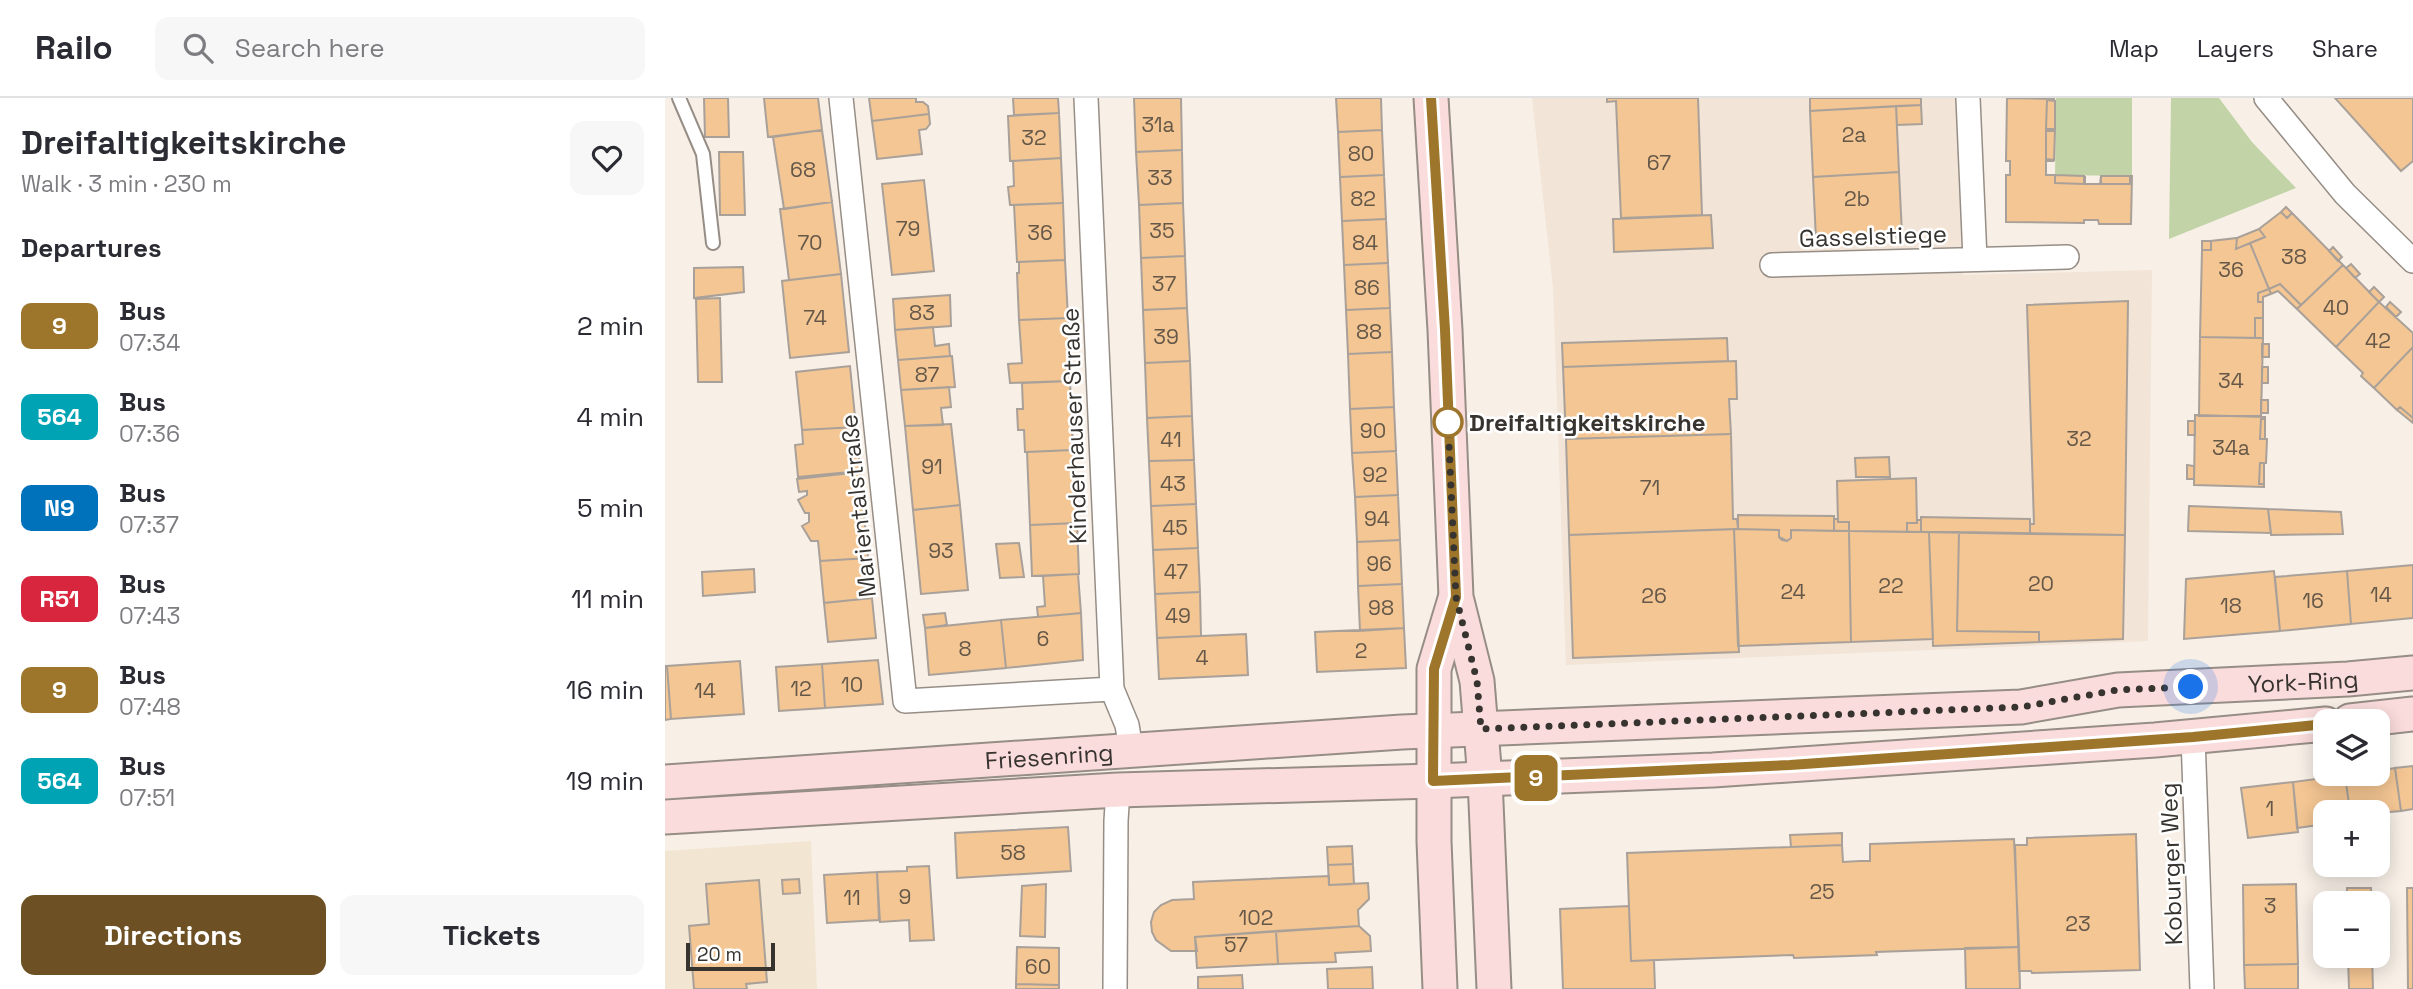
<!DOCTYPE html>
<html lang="en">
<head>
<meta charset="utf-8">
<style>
	body { margin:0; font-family:"Space Grotesk",sans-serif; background:#f7f7f7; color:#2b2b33; height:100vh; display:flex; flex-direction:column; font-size:26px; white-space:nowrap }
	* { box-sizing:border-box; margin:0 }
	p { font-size:23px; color:#7c7c81 }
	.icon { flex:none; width:38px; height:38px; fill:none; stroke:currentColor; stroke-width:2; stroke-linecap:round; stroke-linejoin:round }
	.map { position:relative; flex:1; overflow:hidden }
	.details { display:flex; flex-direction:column; background:#fff; width:665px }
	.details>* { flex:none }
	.badge { padding:0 14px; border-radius:10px; font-size:24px; line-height:46px }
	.buttons { position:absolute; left:1648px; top:611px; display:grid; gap:14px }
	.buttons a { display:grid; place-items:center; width:77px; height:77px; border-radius:14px; background:#fff; box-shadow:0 4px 18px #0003; font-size:35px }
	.scale { position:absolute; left:21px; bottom:18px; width:89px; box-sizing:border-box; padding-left:7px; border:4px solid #373430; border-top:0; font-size:19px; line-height:24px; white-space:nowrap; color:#373430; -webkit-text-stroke:5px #fff; paint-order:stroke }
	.you { position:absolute; width:35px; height:35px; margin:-18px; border:5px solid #fff; border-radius:50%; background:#1a73e8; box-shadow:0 0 0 10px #1a73e833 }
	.map>.badge { position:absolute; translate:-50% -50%; box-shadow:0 0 0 4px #fff }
	h2 { padding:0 21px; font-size:26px; line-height:63px }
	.round { display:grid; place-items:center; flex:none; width:74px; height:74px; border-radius:14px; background:#f7f7f7 }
	.head { display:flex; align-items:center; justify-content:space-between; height:119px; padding:0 21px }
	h1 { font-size:33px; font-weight:800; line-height:52px }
	.button { display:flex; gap:14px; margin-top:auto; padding:14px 21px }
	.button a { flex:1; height:80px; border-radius:14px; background:#6d5023; color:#fff; font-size:28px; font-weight:800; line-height:80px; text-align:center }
	.button a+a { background:#f7f7f7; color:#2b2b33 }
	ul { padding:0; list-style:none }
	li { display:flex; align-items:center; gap:21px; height:91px; padding:0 21px }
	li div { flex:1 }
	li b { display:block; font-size:26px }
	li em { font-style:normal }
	li .badge { min-width:77px; font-weight:700; text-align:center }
	header { display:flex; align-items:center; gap:42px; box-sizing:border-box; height:98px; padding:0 35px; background:#fff; border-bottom:2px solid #e1e1e2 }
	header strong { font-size:33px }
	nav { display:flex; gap:38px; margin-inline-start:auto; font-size:24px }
	.search { width:490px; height:63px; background:#f7f7f7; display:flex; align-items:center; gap:18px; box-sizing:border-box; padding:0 24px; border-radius:14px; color:#7c7c81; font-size:26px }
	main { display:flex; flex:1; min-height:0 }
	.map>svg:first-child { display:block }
	.built { fill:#f2e4d6 }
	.education { fill:#f2e6d2 }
	.green { fill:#c2d4a7 }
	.building { fill:#f4c693; stroke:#a9a199; stroke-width:2 }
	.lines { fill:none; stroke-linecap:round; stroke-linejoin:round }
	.service-casing { stroke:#968e86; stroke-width:16 }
	.minor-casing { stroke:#968e86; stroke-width:26 }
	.secondary-casing { stroke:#968e86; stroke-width:37 }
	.service { stroke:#fff; stroke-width:12 }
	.minor { stroke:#fff; stroke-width:23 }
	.secondary { stroke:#fbdcdc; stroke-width:33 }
	.line-casing { stroke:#fff; stroke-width:16 }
	.line { stroke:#9d762c; stroke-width:10 }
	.walk { stroke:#373430; stroke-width:7; stroke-dasharray:0 12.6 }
	.stop-dot { fill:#fff; stroke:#9d762c; stroke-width:3.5 }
	.labels { text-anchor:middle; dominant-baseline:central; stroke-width:5; stroke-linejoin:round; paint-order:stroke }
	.number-label { font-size:21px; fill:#665849 }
	.street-label { font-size:24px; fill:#373430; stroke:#fff }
	.stop-label { font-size:24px; font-weight:bold; fill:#373430; stroke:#fff; text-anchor:start }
</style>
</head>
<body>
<header>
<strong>Railo</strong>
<div class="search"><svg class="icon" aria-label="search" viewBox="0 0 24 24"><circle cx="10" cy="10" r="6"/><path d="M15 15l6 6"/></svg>Search here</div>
<nav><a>Map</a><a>Layers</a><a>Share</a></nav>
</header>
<main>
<section class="details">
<div class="head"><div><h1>Dreifaltigkeitskirche</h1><p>Walk · 3 min · 230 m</p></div><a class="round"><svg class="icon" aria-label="heart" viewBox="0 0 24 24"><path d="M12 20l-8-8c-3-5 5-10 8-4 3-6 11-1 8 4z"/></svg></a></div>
<h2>Departures</h2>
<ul>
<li><span class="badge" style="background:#9d762c;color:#fff">9</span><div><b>Bus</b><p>07:34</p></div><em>2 min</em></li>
<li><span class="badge" style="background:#00a3b4;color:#fff">564</span><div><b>Bus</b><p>07:36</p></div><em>4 min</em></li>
<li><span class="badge" style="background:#0072bc;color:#fff">N9</span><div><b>Bus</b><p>07:37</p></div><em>5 min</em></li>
<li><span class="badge" style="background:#d7263d;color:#fff">R51</span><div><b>Bus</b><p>07:43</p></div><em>11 min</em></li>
<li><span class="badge" style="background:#9d762c;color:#fff">9</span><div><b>Bus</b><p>07:48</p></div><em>16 min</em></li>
<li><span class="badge" style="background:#00a3b4;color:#fff">564</span><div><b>Bus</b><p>07:51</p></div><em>19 min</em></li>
</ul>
<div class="button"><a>Directions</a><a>Tickets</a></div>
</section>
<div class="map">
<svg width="1748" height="891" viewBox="0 0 1748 891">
	<rect width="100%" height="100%" fill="#f8f0e7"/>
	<path class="built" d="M867,0H1291L1298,177L1487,172L1483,543L901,567L888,189Z"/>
	<path class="education" d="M146,743L152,891H0V753Z"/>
	<path class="green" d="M1391,0H1467V78L1390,77Z
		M1506,0H1554L1587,44L1631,90L1504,141Z"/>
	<path class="building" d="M39,0H63L64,39H40Z
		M99,0H153L157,32L103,39Z
		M204,0H251V4H258L263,8L264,16L207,23Z
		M348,0H393L394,15L349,17Z
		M469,0H516L517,52L471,54Z
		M671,0H716L717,32L673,34Z
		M942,0H1033L1037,117L956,120L951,3L942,4Z
		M1145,0H1256V7L1145,13Z
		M1342,0L1390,1L1382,2L1381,31L1390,33H1381V61L1389,63H1381V77H1390V85L1419,86L1420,78V86H1435L1436,78V86H1465V78H1467L1466,126H1434L1433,122H1419V125L1341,124V77H1345V63H1341Z
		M1670,0H1748V63L1736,73Z
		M1382,2L1390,3V31H1381Z
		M1256,7L1257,26L1232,27L1231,8Z
		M1231,8L1234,74L1148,79L1145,13Z
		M394,15L396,60L345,63L343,18Z
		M264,16L265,26L261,31L254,32L257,56L212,61L207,23Z
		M157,32L167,104L119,111L108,39Z
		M717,32L719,77L675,79L673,34Z
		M1381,33H1390L1389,62L1381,61Z
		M517,52L518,105L474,107L471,54Z
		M54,54H78L80,117H55Z
		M396,60L398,105L345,107L343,89L349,88L348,63Z
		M1234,74L1237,137L1151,141L1148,79Z
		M719,77L721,121L677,123L675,79Z
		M1390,77L1419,78V86L1390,85Z
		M1436,78H1465V86H1436Z
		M259,82L269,173L227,177L217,86Z
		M167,104L176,176L124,182L115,111Z
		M398,105L400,162L352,164L349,107Z
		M518,105L520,158L476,160L474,107Z
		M1621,109L1627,115L1622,120L1616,114Z
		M1616,114L1622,120L1627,115L1678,167L1636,207L1615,186L1604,191L1585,145L1600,139L1594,131Z
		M1046,117L1048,150L949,154L948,121Z
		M721,121L723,165L679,167L677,123Z
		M1594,131L1600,139L1571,151L1572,140Z
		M1572,140L1571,151L1585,145L1604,191L1593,195V204H1598V220H1590V240L1535,239L1537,152H1546V143Z
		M1537,143H1546V152H1537Z
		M1668,149L1677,159L1673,163L1664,153Z
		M520,158L522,210L478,212L476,160Z
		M400,162L403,220L354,222L352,175H354V164Z
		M723,165L725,210L681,212L679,167Z
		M1686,166L1695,176L1690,180L1681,170Z
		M1678,167L1714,204L1671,249L1632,211Z
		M78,169L79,194L29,200V170Z
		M176,176L184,254L125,260L117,183Z
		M1615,186L1636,207L1632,211L1613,193L1606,196L1604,191Z
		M1709,189L1719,199L1714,204L1704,194Z
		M1604,191L1606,196L1598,199V204H1593V195Z
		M285,197L286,228L230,232L228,201Z
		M55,200L57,284H33L31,201Z
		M1463,203L1460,437L1365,436V426H1369L1362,207Z
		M1714,204L1748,235V249L1709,290L1696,278L1698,275L1671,249Z
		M1725,204L1736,214L1731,219L1721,209Z
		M522,210L525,263L480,265L478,212Z
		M725,210L727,254L683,256L681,212Z
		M403,220L405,283L345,285L343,266L357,265L354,222Z
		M1590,220H1598V240H1590Z
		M268,229L270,248L284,246L285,258L233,262L230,232Z
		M1535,239L1598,240L1596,318H1534Z
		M1062,240L1063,263L898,269L897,245Z
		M1597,246H1604V259H1597Z
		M1748,249V320L1735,309L1732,312L1709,290Z
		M727,254L729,309L685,311L683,256Z
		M287,258L290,289L236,292L233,262Z
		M525,263L527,318L482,320L480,265Z
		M1071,263L1072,301H1064L1066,336L901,341L898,269Z
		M185,268L191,329L137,332L131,274Z
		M1597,269H1603V285H1597Z
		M405,283L408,352L360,354L359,332H353L352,311H358L357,285Z
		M284,289L286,309L276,310L278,327L240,328L236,292Z
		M1596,302H1603V315H1596Z
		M729,309L731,353L687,355L685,311Z
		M1735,309L1748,320V325L1732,312Z
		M1530,317L1600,319V321H1596L1595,341H1602L1601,365H1595L1594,386H1599V389L1529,387Z
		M527,318L529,362L484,363L482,320Z
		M1596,321H1600V341H1595Z
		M1523,323H1530V337H1523Z
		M286,326L295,407L248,412L240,328Z
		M191,329L195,373L133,379L130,347L138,346L137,332Z
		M1066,336L1068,421H1072L1073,431L904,437L901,341Z
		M408,352L412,425L365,427L362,354Z
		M731,353L733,397L690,399L687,355Z
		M1224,359L1225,379H1191L1190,360Z
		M529,362L531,406L486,408L484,363Z
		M1595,365H1599V386H1594Z
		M1522,367L1529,368V381H1522Z
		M195,374L203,460L155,463L153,443H146L137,428L144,424V415H140L133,402L142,397V393L134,394L132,381Z
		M1251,380L1252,425H1242V434L1184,433V424H1173L1172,383Z
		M733,397L735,442L692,444L690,399Z
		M531,406L533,450L488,452L486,408Z
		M295,407L303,492L256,496L248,412Z
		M1524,408L1603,411L1606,435L1523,433Z
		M1603,411L1676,414L1678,436L1606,437Z
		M1073,417L1169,418V433L1126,432V440L1122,443L1117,442L1114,439V432L1073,431Z
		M1256,419L1365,421V436L1256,434Z
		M1169,421H1173V424H1184V433H1169Z
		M1252,422H1256V434H1242V425H1252Z
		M412,425L414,476L367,478L365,427Z
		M1069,431L1114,432V439L1122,443L1126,440V432L1184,433L1186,544L1073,548Z
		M1069,431L1074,554L908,560L904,437Z
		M1184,433L1264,434L1268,541L1186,544Z
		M1264,434H1294L1292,533L1374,534V544L1268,548Z
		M1294,434L1460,437L1458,541L1374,544V534L1292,533Z
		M735,442L737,486L693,488L692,444Z
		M354,445L359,479L335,480L331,446Z
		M533,450L535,494L490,496L488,452Z
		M203,460L207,500L159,505L155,463Z
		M1748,467V520L1686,526L1682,473Z
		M89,471L90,494L38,498L37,474Z
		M1609,473L1615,533L1519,541L1521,481Z
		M1682,473L1686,526L1615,533L1610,479Z
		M413,476L416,515L373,519L372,509L380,508L378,478Z
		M737,486L739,530L695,533L693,488Z
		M535,494L536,538L492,540L490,496Z
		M207,500L211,540L163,544L159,505Z
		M280,515L282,527L260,530L258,517Z
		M416,515L418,562L341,570L336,522Z
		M336,522L341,570L264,577L260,530Z
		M739,530L741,570L652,574L650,534Z
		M581,536L583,577L494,581L492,540Z
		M213,562L218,606L160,610L157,566Z
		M75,563L79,616L6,621L2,568Z
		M157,566L160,610L114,613L111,569Z
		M0,568H2L6,621L0,622Z
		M1748,668V711L1736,713L1730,670Z
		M1730,670L1736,713L1713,715L1685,714L1680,677L1713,676V673Z
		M1680,677L1685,714H1661V726L1632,730L1628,684Z
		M1628,684L1633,734L1583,740L1576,690Z
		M403,729L406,773L292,780L290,735Z
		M1177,735V747L1126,749L1125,737Z
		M1471,736L1475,872L1367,875L1366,873H1354L1350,747H1362V740Z
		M1349,741L1354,849L1211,854L1212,857L1129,860L1128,857L966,863L962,755L1177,747L1178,764L1195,763H1205V746Z
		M687,748L688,766L663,767L662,749Z
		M688,766L689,786L664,787L663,767Z
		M264,768L269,842L245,843L244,822L215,824L212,774L242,773V769Z
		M212,774L214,822L162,825L159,777Z
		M664,778V787L703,785L704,801L693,812L694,828L530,839L532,853H506L491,842L487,834L486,824L489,814L496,807L507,802L529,801L528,784Z
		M134,781L135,795L118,796L117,782Z
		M94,782L102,884L81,886L82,891H29L24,828L44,826L41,786Z
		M381,786L380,839L355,838L357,788Z
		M1631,786L1633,866L1579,867L1578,787Z
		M1682,790H1706L1707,805H1682Z
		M1742,790H1748V891H1743Z
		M964,808L966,863L989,862L990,891H898L895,811Z
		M694,828L705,838L706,853L670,855L671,864L613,866L611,833Z
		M611,833L613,866L532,870L530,839Z
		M352,849L394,850V887L351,886Z
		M1354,849L1355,891H1301L1300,850Z
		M1683,858H1707L1708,891H1684Z
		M1633,866V891H1580L1579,867Z
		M707,869L708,891H663L662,871Z
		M577,877L578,891H533V879Z
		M351,886L394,887V891H351Z"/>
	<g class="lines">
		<defs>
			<path id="service" d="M14,0L38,56L48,145"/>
			<path id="minor" d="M176,0L240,603L447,591
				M421,0L447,591L462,627L466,651
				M1303,0L1310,161
				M1601,0L1680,96L1748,163
				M1107,167L1402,159
				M1528,639L1537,891
				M450,891L451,723L453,692"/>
			<g id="secondary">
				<path d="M766,0L780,232L791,499L812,583L820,681L829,891"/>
				<path d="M1685,623L1748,616"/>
				<path id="s1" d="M0,684L737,634L1356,609L1453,592L1683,581L1748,575"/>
				<path d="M0,719L453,692L768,683L1048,672L1490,642L1661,626"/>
				<path d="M775,891L769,743V571L790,501"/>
			</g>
		</defs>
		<use href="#service" class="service-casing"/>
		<use href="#minor" class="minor-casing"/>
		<use href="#secondary" class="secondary-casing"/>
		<use href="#service" class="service"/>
		<use href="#minor" class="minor"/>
		<use href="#secondary" class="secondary"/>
	</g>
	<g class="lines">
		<defs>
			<path id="line" d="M766,0L780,232L791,499L769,571L768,683L1125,667L1528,639L1661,626"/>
		</defs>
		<use href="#line" class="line-casing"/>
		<use href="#line" class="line"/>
		<path class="walk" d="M783,324L791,499L812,583L816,631L1356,609L1452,592L1526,589"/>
	</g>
	<circle class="stop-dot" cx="783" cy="324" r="14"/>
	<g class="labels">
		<g class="number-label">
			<text x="493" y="26">31a</text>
			<text x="1189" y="36">2a</text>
			<text x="369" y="39">32</text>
			<text x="696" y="55">80</text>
			<text x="994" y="64">67</text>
			<text x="138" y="71">68</text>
			<text x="495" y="79">33</text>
			<text x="698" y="100">82</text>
			<text x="1192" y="100">2b</text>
			<text x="243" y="130">79</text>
			<text x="497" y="132">35</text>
			<text x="375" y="134">36</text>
			<text x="145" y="144">70</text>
			<text x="700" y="144">84</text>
			<text x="1629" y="158">38</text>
			<text x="1566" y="171">36</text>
			<text x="499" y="185">37</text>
			<text x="702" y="189">86</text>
			<text x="1671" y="209">40</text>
			<text x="257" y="214">83</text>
			<text x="150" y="219">74</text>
			<text x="704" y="233">88</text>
			<text x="501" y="238">39</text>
			<text x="1713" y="242">42</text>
			<text x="262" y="276">87</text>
			<text x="1566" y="282">34</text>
			<text x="708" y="332">90</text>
			<text x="1414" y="340">32</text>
			<text x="506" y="341">41</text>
			<text x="1566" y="349">34a</text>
			<text x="267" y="368">91</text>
			<text x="710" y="376">92</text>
			<text x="508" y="385">43</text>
			<text x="985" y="389">71</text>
			<text x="712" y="420">94</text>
			<text x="510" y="429">45</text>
			<text x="276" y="452">93</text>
			<text x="714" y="465">96</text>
			<text x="511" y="473">47</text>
			<text x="1376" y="485">20</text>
			<text x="1226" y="487">22</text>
			<text x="1128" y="493">24</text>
			<text x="1716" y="496">14</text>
			<text x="989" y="497">26</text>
			<text x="1648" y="502">16</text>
			<text x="1566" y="507">18</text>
			<text x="716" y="509">98</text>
			<text x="513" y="517">49</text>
			<text x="378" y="540">6</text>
			<text x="300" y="550">8</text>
			<text x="696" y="552">2</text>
			<text x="537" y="559">4</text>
			<text x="187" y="586">10</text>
			<text x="136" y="590">12</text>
			<text x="40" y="592">14</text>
			<text x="1605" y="710">1</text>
			<text x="348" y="754">58</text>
			<text x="1157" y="793">25</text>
			<text x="240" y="798">9</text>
			<text x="187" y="799">11</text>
			<text x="1605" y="807">3</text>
			<text x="591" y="819">102</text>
			<text x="1413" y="825">23</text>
			<text x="571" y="846">57</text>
			<text x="373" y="868">60</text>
		</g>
		<g class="street-label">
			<text transform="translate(1208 138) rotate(-2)">Gasselstiege</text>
			<text transform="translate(409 328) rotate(-92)">Kinderhauser Straße</text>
			<text transform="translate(193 408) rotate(-96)">Marientalstraße</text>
			<text stroke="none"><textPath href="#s1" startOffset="1642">York-Ring</textPath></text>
			<text stroke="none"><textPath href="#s1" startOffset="385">Friesenring</textPath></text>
			<text transform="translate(1506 766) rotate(-92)">Koburger Weg</text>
		</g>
		<g class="stop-label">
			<text x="804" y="324">Dreifaltigkeitskirche</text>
		</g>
	</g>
</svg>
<div class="buttons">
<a><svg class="icon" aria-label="layers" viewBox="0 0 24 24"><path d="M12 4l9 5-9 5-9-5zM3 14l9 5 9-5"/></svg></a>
<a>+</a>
<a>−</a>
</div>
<div class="scale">20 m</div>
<div class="you" style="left:1526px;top:589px"></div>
<b class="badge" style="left:871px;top:680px;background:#9d762c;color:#fff">9</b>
</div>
</main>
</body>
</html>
